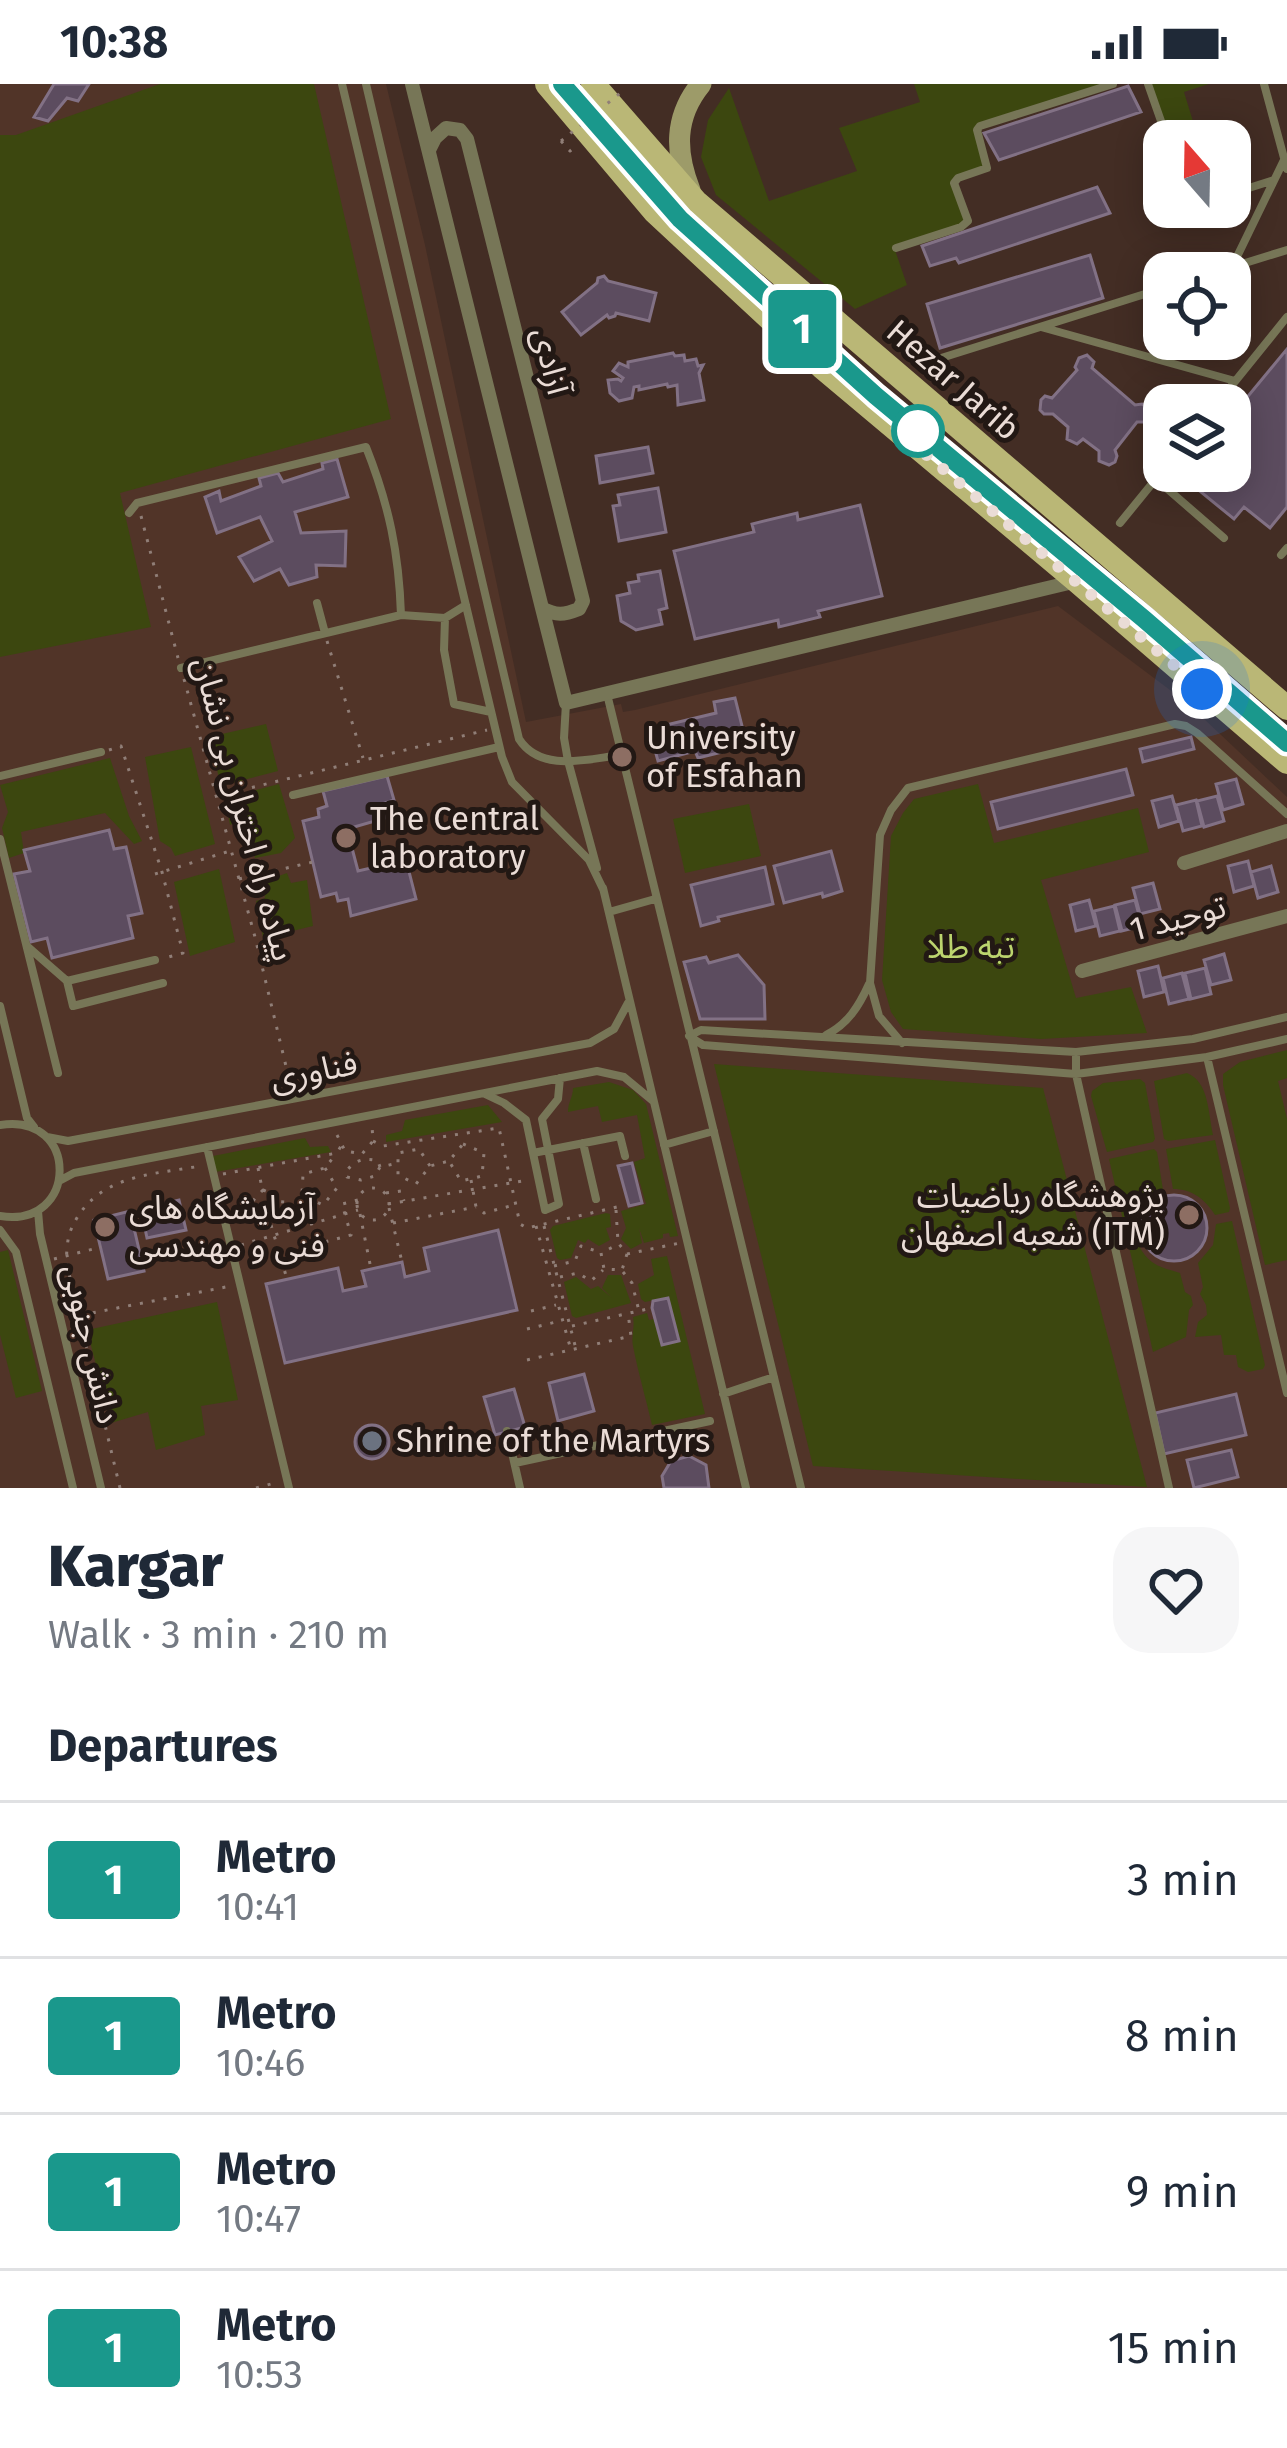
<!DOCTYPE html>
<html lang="en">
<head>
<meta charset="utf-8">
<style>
	body { margin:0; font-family:"Fira Sans","Noto Sans Arabic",sans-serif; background:#f6f6f7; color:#1f2937; height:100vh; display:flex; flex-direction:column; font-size:45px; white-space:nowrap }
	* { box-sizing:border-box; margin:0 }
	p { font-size:39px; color:#747a83 }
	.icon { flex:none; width:66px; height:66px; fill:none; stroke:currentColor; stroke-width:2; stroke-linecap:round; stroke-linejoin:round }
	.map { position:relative; height:1404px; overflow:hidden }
	.details { display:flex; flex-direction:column; background:#fff; flex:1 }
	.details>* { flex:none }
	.badge { padding:0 24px; border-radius:9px; font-size:42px; line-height:78px }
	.needle { width:78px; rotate:340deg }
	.controls { position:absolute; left:1143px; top:36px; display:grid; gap:24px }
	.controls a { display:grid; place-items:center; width:108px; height:108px; border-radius:24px; background:#fff; box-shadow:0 6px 30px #0003; font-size:60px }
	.you { position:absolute; width:60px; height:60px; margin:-30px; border:9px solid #fff; border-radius:50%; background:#1a73e8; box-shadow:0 0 0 18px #1a73e833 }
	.map>.badge { position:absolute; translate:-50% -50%; box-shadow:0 0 0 6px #fff }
	h2 { padding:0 48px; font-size:45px; line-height:108px }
	.round { display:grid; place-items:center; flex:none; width:126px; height:126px; border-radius:36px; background:#f6f6f7 }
	.headline { display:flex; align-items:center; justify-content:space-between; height:204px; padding:0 48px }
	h1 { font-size:57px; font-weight:800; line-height:90px }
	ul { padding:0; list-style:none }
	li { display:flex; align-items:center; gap:36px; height:156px; padding:0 48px; border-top:3px solid #e0e1e3 }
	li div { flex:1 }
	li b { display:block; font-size:45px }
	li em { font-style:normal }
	li .badge { min-width:132px; font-weight:700; text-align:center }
	.status { display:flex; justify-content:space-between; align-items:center; height:84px; padding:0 60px; background:#fff; direction:ltr }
	.status svg { height:33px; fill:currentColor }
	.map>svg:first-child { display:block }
	.built { fill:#513428 }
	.green { fill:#3c470f }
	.building { fill:#5c4c5f; stroke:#827185; stroke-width:3 }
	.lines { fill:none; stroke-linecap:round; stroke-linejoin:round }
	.path { stroke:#907e77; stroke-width:3; stroke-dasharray:3 9; stroke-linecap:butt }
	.lane { stroke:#777657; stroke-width:8 }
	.street { stroke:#777657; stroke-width:14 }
	.secondary { stroke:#9d9b69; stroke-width:21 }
	.primary { stroke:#bab776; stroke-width:24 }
	.path-bridge { stroke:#907e77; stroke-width:3; stroke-dasharray:3 9; stroke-linecap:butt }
	.line-casing { stroke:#fff; stroke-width:27 }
	.line { stroke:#1a988c; stroke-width:18 }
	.walk { stroke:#eadcd6; stroke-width:12; stroke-dasharray:0 21.6 }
	.stop-dot { fill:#fff; stroke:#1a988c; stroke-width:6 }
	.education-dot { fill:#8d6e63; stroke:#221814; stroke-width:4.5 }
	.worship-dot { fill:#6b7280; stroke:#221814; stroke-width:4.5 }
	.labels { text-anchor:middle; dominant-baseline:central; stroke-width:10; stroke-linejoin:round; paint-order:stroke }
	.street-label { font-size:33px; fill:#eadcd6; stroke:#221814 }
	.poi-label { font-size:33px; fill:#eadcd6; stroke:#221814; text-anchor:start }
	.park-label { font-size:33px; fill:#bcd46e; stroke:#221814 }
</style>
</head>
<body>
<div class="status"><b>10:38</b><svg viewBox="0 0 49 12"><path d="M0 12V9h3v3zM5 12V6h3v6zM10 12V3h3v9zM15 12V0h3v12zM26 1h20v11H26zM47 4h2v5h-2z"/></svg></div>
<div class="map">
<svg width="1287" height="1404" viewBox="0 0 1287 1404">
	<rect width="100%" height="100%" fill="#432d24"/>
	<path class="built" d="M0,0H386L425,161L526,638L621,620L623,628L635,626L1058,522L1186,618L1287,713V1404H0Z"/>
	<path class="green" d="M160,0H314L391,335L120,409L151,543L0,573V51H16Z
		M914,0H1112L977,45L990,86L957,98L971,140L895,166L907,201L855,225L716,111L701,73L708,36L729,4L769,117L857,87L839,44L920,18Z
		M1150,0H1209L1184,8L1199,57H1169Z
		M266,640L278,687L221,702L209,653Z
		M191,663L215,760L175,772L171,764L160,757L145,673Z
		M110,674L129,732L142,757L134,760L105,729L21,748L24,769L9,774L2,744L8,728L0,701Z
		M279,700L295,754L281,769L255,774L245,735L230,741L225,714Z
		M978,700L994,759L1138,724L1149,768L1041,796L1076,914L1131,903L1147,949L1041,955L903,945L891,928L882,896L891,752L903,729L914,715Z
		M749,720L761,772L685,789L673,735Z
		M219,785L235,858L190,872L174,798Z
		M287,789L291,799L307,796L313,842L263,854L256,817L265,814L262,798Z
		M1287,966V994L1278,997L1287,1035V1176L1265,1181L1223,1001V990L1240,978Z
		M714,980L1043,1004L1147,1403L813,1382Z
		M1187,989C1209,998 1208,1028 1213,1051L1168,1057L1164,1055L1154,997Z
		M1140,995L1145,999L1155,1055L1153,1058L1107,1068L1091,1012L1092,1007L1103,999Z
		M609,998L633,1006L646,1020L678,1152L670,1153L669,1149L663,1150V1154L644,1159L639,1144L642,1159L631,1165L621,1155L626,1144L621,1127L646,1120L634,1078L645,1074L637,1031L602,1038L598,1022L568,1028C568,1018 573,1013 573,1004Z
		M488,1021L502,1038L386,1058V1051L402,1047L405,1036Z
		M305,1054L310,1063L328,1062L331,1068L215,1088L213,1072Z
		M1215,1056L1230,1124L1229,1128L1215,1131C1205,1115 1192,1105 1173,1105L1166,1065Z
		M1154,1065L1157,1068L1163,1106C1131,1118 1126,1157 1152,1178C1160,1184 1171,1186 1180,1189L1185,1208L1191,1212L1193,1221L1189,1226L1186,1253L1153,1268L1109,1075Z
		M606,1129L610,1130L611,1143L606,1144L610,1156L599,1162L588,1155L585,1159L578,1156L571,1174L560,1176L557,1174L550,1146L553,1142Z
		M1232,1137L1265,1281L1263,1285L1248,1288L1238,1283L1236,1271H1224L1221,1251L1195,1253L1198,1238L1207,1231L1206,1221L1200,1210L1203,1203L1198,1179L1213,1161L1216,1140Z
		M8,1166L42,1307L16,1314L0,1251V1168Z
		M667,1172L705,1330L652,1341C646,1315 638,1288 633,1262C631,1253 635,1243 633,1233L647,1229L649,1236L654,1235L662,1261L679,1258L669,1213L645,1218L641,1215L638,1200L654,1191L651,1175Z
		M608,1191H621L631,1219L576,1234L572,1232L564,1198L576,1193L591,1205L598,1202L612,1214L602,1204Z
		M217,1218L238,1316L201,1322L205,1351L156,1366L148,1328L111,1339L87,1246Z"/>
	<path class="building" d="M54,0H89L78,17L67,14L48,37L34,33Z
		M1128,2L1141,28L999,76L984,49Z
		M1097,103L1110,129L959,179L956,174L930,182L922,162Z
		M1090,171L1103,214L940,264L927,220Z
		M604,192L608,197L656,209L649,237L616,229L615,232L609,234L607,231L581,251L562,228L597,199L598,194Z
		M1287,265V423L1270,444L1244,423L1234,435L1190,399L1197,390L1194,387H1230V334Z
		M673,269L675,272L684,271L685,277L696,275L698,282L703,281L699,289L704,316L678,321L677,301L668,303L667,300L639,306V302L634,303L632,314L619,317L610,309L608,296L618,295L621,297L623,294L613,287L619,279L628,283V278Z
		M1087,271L1094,278L1092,284L1135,321L1142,320L1148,324V332L1144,338H1137L1115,366L1117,372L1115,378L1109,381L1099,377V367L1083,355L1077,360L1067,355L1068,343L1053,330H1044L1040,326L1041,316L1045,312L1052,314L1077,286L1075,283L1079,274Z
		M648,363L653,389L600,399L596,372Z
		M337,375L348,413L295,428L301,449L346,447L345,482L316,481L317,493L289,501L280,485L254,497L239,473L272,457L260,433L217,449L205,413L219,407L221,417L261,402L259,394L278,389L283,398L323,385L322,379Z
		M658,404L666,448L619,457L613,422L620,421L618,411Z
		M860,421L882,512L818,527L820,533L779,543L778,536L695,555L674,467L754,448L752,440L797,429L798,436Z
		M660,487L667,524L659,526L662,540L636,546L621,537L617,512L630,509L628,499L639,497L638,491Z
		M735,614L747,662L698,674L695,667L658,677L649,645L716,629L714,618Z
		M1191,653L1194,665L1143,678L1140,665Z
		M1126,685L1133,711L998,745L991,718Z
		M387,692L394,716L385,719L389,733L347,745L358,787L406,776L416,815L351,832L348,815L338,817L336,809L321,813L303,737L319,733L318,725L327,722L323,707Z
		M1236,695L1243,720L1223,726L1216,700Z
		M1172,712L1179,737L1159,743L1152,717Z
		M1217,712L1224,737L1204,743L1197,717Z
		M1196,716L1202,742L1183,747L1176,721Z
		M109,746L114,765L126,763L142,829L128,832L133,854L52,874L47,854L31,858L14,790L30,787L24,766Z
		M831,767L842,807L823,813L822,809L784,819L774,782Z
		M1248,777L1254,802L1234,808L1228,782Z
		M1271,782L1278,808L1258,814L1251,788Z
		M765,783L773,820L718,833L719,837L701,842L691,801Z
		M1153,799L1160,825L1140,830L1133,804Z
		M1089,816L1096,842L1076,847L1070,821Z
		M1135,816L1142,842L1122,847L1115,821Z
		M1114,822L1120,847L1100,852L1094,827Z
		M1224,870L1231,896L1211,901L1204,876Z
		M738,871L764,901L765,935H700L684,878L706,873L709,879Z
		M1158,882L1164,908L1144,913L1138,887Z
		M1205,884L1211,910L1191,915L1185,889Z
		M1182,889L1189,915L1169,920L1163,894Z
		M632,1079L642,1119L629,1122L618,1082Z
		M1141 1144a33 33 0 1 1 66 0a33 33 0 1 1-66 0Z
		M179,1116L186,1146L147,1154L141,1125Z
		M130,1127L144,1187L108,1195L94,1136Z
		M498,1146L517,1226L285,1279L266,1200L338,1184L343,1207L366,1202L362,1187L402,1178L405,1193L429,1187L424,1164Z
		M668,1214L679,1257L662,1261L652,1224L653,1217Z
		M584,1290L594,1327L558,1337L549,1299Z
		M514,1305L525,1343L495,1351L484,1313Z
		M1236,1310L1246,1351L1164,1370L1155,1329Z
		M355 1358a17 17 0 1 1 34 0a17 17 0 1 1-34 0Z
		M1231,1366L1238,1393L1194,1404L1187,1376Z
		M689,1372L706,1381L709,1404H664L662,1392L671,1377Z"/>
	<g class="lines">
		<path class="path" d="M561,57L570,67L577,61
			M141,432L178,574
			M327,557L363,674
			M184,595L255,853L291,1003
			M109,666L121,662L162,788L183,869L165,874
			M217,712L487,646
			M155,790L230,767
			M239,795L313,778
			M337,1051L345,1067L362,1070L373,1057L372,1042
			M373,1057L383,1062L499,1044L520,1140L527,1144L621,1122
			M463,1060L484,1069L482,1092L461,1097L449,1077Z
			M430,1082L419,1065L398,1069V1091L416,1100L430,1082L449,1077
			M380,1083L378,1077C365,1073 354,1076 346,1088L347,1093L361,1096L375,1092L380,1083L398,1079
			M258,1084L262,1104
			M325,1084L337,1104L323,1121L302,1111L303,1090L325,1084L336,1070
			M223,1090L337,1069L341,1062
			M471,1096L476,1123L484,1129L514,1121
			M357 1120a16 16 0 1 1 32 0a16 16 0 1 1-32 0Z
			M263,1106L283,1114L281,1137L259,1141L248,1122Z
			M386,1109L401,1107L404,1117
			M388,1120L528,1096
			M389,1124L402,1178
			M616,1126L618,1158
			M360,1130L371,1185
			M393,1139L476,1123
			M271,1141L287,1195
			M536,1142L571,1266
			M544,1142L576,1265
			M241,1161L358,1126
			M279,1170L351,1151L342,1120L358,1116
			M627,1170L622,1186L604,1185L601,1169L619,1160L627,1170L680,1159
			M54,1175L101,1163
			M554,1182L575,1177L581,1162L599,1168
			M623,1188L632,1199L639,1227
			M560,1193L578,1189L591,1197L603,1186
			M531,1227L556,1221
			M81,1231L231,1202
			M572,1242L652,1224
			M527,1245L560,1237
			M527,1276L631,1252L628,1229
			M120,1404L66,1177C67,1168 67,1156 70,1148C92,1093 145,1091 195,1083L202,1085
			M256,1404L271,1400L272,1404"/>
		<path class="lane" d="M342,0L502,673L512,698L589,776L603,805
			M366,0L519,655C541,689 587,675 621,671
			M1148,0L1168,57
			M1264,0L1287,85
			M1230,110L1274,96
			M896,164L961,143L968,137L954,99L958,94L987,84L977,46L980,42L1113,0
			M1232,183L1284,76
			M1213,189L1287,166
			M1041,243L1235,297
			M938,275L1164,204
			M1216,321L1287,233
			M1156,395L1224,454
			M129,429L137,419L366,363C389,421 399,469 401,531
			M1120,439L1164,385
			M1281,471L1287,464
			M317,519L325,549
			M445,534L444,566L454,620L491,628
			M181,584L401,531L445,534L466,521
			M607,610L801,1404
			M566,619L564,654L568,677L597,784
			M0,692L101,668
			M293,711L499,663
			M0,755L58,989
			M603,804L746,1404
			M609,828L655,815
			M28,863L67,897L73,922L163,899
			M67,897L155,876
			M0,922L27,1034L34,1043
			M826,951C848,940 859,922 869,900
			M689,952L701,946L1076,968L1193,955L1287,933
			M690,953L703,961L1076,990L1207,973L1287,955
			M902,959L879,932L870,899L880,751L891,726L908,704L1175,640L1186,642L1197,649L1287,730
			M1076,968V990L1169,1404
			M1207,973L1287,1309
			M485,1010L504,1019L526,1036L545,1126L559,1120L542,1035L558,1015L560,994
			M0,1041C80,1028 79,1145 0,1132
			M47,1053L68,1057L590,959L614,945L628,919
			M583,1059L596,1115
			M664,1061L714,1047
			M207,1063L289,1404
			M533,1069L620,1052L625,1072
			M59,1097L74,1089L597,987L624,993L653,1017
			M38,1127L40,1150L101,1404
			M0,1146L16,1168L73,1404
			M723,1310L774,1293
			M507,1347L520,1404
			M515,1379L710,1337"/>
		<path class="street" d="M412,0L542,524C556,532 564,531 579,525L583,517L467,55L460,46L446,44L435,54L429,66
			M542,524L566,619L1077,497
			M1184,779L1287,747
			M1082,887L1287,832"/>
		<path class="secondary" d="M690,106C675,68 674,33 701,0"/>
		<path class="primary" d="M547,0L655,128L822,283L1077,497L1287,678
			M593,0L695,117L1287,624"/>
		<path class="path-bridge" d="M561,57L624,6"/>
	</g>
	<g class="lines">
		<defs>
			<path id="line" d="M562,0L680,135L876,312L1144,535L1287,659"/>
		</defs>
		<use href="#line" class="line-casing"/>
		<use href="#line" class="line"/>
		<path class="walk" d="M918,347L895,344L1202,605"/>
	</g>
	<circle class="stop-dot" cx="918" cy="347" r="24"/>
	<g class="education-dot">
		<circle cx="622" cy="673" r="12"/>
		<circle cx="346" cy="754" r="12"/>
		<circle cx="1189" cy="1131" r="12"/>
		<circle cx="105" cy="1143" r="12"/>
	</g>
	<circle class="worship-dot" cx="372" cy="1357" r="12"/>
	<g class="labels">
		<g class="street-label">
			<text transform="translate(551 277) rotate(76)">آزادی</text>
			<text transform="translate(953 296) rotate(41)">Hezar Jarib</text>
			<text transform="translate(244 725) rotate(75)">پیاده راه اختران بی نشان</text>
			<text transform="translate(1178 834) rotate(-15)">توحید 1</text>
			<text transform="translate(314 987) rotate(-11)">فناوری</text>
			<text transform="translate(91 1260) rotate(77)">دانش جنوبی</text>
		</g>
		<g class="poi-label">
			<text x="646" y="654">University<tspan x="646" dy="38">of Esfahan</tspan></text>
			<text x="370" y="735">The Central<tspan x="370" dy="38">laboratory</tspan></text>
			<text x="1165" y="1112" text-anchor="end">پژوهشگاه رياضيات<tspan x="1165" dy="38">شعبه اصفهان (ITM)</tspan></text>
			<text x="129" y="1124">آزمایشگاه های<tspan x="129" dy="38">فنی و مهندسی</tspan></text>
			<text x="396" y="1357">Shrine of the Martyrs</text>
		</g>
		<g class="park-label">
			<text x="971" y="863">تبه طلا</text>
		</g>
	</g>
</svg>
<div class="controls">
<a><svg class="needle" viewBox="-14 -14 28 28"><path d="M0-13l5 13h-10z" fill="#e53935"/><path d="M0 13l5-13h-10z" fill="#747a83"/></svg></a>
<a><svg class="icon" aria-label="locate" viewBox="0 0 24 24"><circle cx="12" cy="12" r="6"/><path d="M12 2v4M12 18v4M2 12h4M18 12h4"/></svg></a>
<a><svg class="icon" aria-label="layers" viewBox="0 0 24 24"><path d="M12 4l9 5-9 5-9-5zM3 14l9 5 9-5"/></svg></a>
</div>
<div class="you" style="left:1202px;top:605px"></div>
<b class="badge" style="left:802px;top:245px;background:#1a988c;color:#fff">1</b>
</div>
<section class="details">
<div class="headline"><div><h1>Kargar</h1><p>Walk · 3 min · 210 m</p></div><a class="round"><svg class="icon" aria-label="heart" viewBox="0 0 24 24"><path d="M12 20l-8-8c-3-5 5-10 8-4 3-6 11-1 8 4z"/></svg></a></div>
<h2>Departures</h2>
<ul>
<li><span class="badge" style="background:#1a988c;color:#fff">1</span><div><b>Metro</b><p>10:41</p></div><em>3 min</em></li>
<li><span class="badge" style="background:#1a988c;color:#fff">1</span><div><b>Metro</b><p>10:46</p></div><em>8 min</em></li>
<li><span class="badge" style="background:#1a988c;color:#fff">1</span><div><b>Metro</b><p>10:47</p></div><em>9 min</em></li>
<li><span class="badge" style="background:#1a988c;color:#fff">1</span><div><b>Metro</b><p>10:53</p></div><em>15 min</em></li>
</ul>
</section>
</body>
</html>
